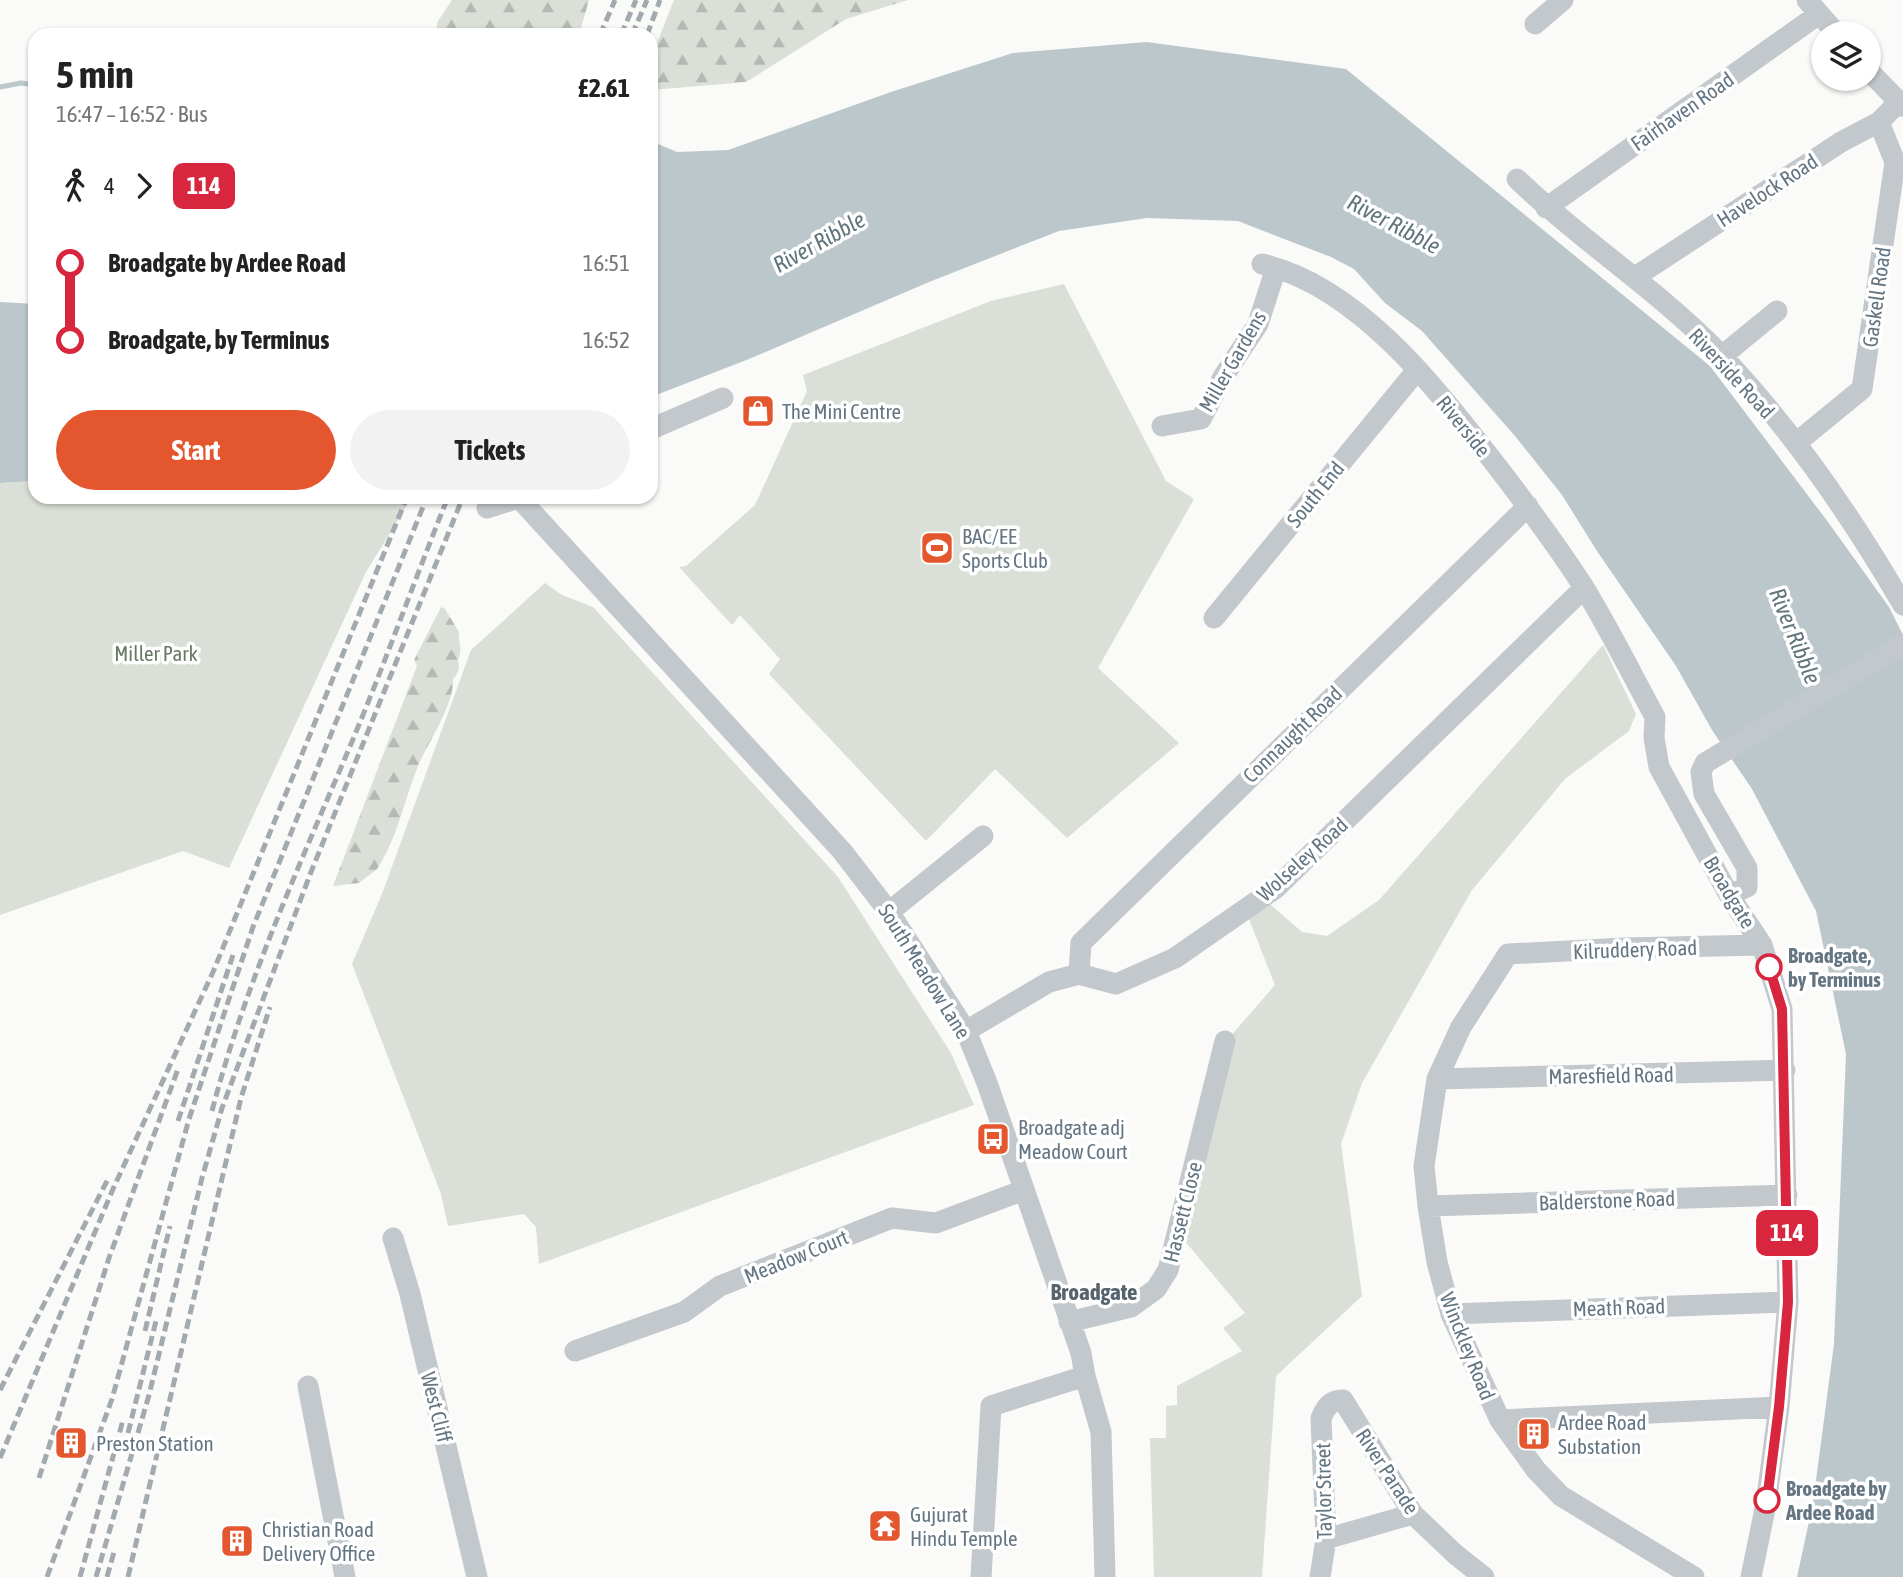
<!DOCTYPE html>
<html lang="en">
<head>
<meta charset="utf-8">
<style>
	body { margin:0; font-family:"Asap Condensed",sans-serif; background:#f2f2f2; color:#222; height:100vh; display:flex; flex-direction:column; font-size:26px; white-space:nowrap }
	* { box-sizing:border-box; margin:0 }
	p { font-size:23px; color:#767676 }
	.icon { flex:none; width:38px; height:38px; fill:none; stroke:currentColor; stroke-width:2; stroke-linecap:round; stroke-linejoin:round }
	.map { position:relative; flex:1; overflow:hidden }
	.sheet { position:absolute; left:28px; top:28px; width:630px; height:476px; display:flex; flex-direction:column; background:#fff; border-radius:21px; box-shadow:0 2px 5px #0004 }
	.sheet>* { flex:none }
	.badge { padding:0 14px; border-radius:10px; font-size:24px; line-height:46px }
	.tools { position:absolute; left:1811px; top:21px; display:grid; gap:14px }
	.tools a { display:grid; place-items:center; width:70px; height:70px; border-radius:50%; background:#fff; box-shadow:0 2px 5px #0004; font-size:35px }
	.map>.badge { position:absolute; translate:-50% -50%; box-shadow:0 0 0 4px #fff }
	.legs { display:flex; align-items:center; gap:10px; height:77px; padding:0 28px; font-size:23px }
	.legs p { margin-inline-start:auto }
	.headline { display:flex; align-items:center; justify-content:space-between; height:119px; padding:0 28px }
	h1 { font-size:38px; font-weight:700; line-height:52px }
	.button { display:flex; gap:14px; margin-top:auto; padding:14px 28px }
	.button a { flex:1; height:80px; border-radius:42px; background:#e4572e; color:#fff; font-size:28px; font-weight:700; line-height:80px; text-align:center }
	.button a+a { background:#f2f2f2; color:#222 }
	ul { padding:0 28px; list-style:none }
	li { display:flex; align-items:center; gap:24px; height:77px; font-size:26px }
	li i { display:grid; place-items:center; width:10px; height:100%; margin:0 9px; background:currentColor }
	li i::after { content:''; width:18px; height:18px; margin:-9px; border:5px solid; border-radius:50%; background:#fff }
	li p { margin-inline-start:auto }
	li:first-child i { background:linear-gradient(#0000 50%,currentColor 0) }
	li:last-child i { background:linear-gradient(currentColor 50%,#0000 0) }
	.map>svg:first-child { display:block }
	.forest { fill:url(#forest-firs) }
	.green { fill:#dadfd7 }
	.water { fill:#bbc7cb }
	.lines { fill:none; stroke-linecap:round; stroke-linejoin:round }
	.stream { stroke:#bbc7cb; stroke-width:5 }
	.minor { stroke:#c3c8cc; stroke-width:21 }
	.rail { stroke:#a2aab0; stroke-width:5; stroke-dasharray:10 5; stroke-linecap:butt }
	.line-1-casing { stroke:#fff; stroke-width:16 }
	.line-1 { stroke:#d7263d; stroke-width:10 }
	.stop-1-dot { fill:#fff; stroke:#d7263d; stroke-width:3.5 }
	.labels { text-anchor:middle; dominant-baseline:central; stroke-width:7; stroke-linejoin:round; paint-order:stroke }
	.street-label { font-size:21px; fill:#657683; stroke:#fff }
	.poi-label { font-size:21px; fill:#657683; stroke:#fff; text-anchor:start }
	.park-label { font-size:21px; fill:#687a64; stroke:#fff }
	.stop-label { font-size:21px; font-weight:bold; fill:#657683; stroke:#fff; text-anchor:start }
	.water-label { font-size:23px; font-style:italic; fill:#60757c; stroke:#fff }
	.neighbourhood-label { font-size:23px; font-weight:bold; fill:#57646e; stroke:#fff }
</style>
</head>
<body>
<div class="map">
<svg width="1903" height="1577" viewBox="0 0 1903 1577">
	<defs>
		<pattern id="forest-firs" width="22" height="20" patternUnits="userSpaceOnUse" patternTransform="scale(1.75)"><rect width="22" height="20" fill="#dadfd7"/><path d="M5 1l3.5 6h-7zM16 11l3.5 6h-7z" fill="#b4b9b4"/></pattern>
	</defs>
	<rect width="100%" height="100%" fill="#fafaf8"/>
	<path class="forest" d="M452,0H589L579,35H435L438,21Z
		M674,0H908L846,19L746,82L651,90V58Z
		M441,607L445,609L459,632C458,642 463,649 458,660C460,668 459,673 453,679C455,704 425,747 416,771C405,800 398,832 383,859L377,869L359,883L333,886L417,666L414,660Z"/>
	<path class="green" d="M1064,284L1166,481L1194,499L1098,668L1179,743L1067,838L995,769L926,841L769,674L780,659L740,615L732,625L679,567L686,566L755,505L807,391L803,375L991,301Z
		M35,481V497H412L366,572L229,868L183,851L0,915V483Z
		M545,583L562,595L593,607L838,877L951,1053L974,1105L539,1264L536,1227L524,1214L448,1226L441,1194L352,964L382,894L471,650Z
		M1603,645L1636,714L1629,731L1565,779L1472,890L1362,1083L1341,1144L1362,1296L1276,1376L1262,1577H1154L1150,1438H1166V1406L1177,1405V1386L1242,1351L1223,1328L1245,1313L1179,1234L1229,1038L1275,985L1247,914L1265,900L1302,932L1327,936L1379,900Z"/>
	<path class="water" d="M1147,42L1346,69L1710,366L1828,522L1889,607L1903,635V1577H1797L1813,1503L1834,1344L1846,1054L1816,911L1752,789L1712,730L1676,666L1597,551L1562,495L1515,436L1422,331L1385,303L1354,269L1331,257L1238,221L1147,218L1059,231L929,282L749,359L651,397V141L677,152L728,150L891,92L1013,53Z
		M0,302L35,304V481L0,483Z"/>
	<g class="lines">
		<path class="stream" d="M0,87L21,83L35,85"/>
		<path class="minor" d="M1807,0L1836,33
			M1535,24L1563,0
			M1869,71L1903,106
			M1517,179C1582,242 1660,291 1722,356C1792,430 1852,517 1903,605
			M1546,208L1819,14
			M1262,264C1359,286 1438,391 1496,465C1526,504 1556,544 1583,586C1609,628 1631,673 1655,717L1654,738L1659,767L1729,895L1762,945L1782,1009L1788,1302L1779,1407L1766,1504L1751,1577
			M1635,277L1841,142L1879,122L1898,103
			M1722,356L1777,311
			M1162,426L1201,419L1223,377L1258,324L1276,268
			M651,429L723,398
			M1796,443L1862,389L1895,162L1879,122
			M520,499L842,851L889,912L966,1031L987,1083L1081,1353L1085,1376L991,1406L981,1577
			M487,508L522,497
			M1214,618L1417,370
			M1729,895L1747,887V868L1704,794L1701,772L1705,763L1903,644
			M889,912L983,836
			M1079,974L1081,943L1528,506
			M966,1031L1049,982L1079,974L1116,984L1175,958L1276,888L1584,588
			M1437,1079L1785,1070
			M1428,1206L1787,1195
			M393,1238L410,1294L477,1577
			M1451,1314L1788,1302
			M1069,1322L1131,1307L1156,1289L1168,1270L1225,1041
			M575,1351L684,1312L720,1286L892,1218L936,1223L1024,1190
			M1085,1376L1101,1432L1105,1577
			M308,1386L345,1577
			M1500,1420L1779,1407
			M1326,1539L1413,1514
			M1320,1577L1326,1539L1321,1418C1326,1407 1330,1400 1343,1400L1413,1514L1455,1554L1484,1577
			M1694,1577L1561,1496L1536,1470L1500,1420L1451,1314L1437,1262L1428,1206L1424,1166L1437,1079L1461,1027L1508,954L1625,948L1762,945"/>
		<path class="rail" d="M600,35L615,0
			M621,35L636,0
			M632,35L647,0
			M647,35L660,0
			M212,1111C245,984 300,864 351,744C385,663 415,579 448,497
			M178,1121L233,955
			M145,1331L170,1226
			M0,1390L108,1179
			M128,1433L156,1321
			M0,1458L113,1189L213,972L407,497
			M39,1478L109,1258L178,1069
			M47,1577L112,1399L189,1119L253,927L427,497
			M80,1577L123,1420
			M96,1577L149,1395L202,1178L222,1108L311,872L463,497
			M107,1577L114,1552
			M128,1577L241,1098L270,1007"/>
	</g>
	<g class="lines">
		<defs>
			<path id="line-1" d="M1767,1500L1779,1407L1788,1302L1782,1009L1769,967"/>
		</defs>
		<use href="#line-1" class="line-1-casing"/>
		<use href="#line-1" class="line-1"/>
	</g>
	<defs>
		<symbol id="shop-square" viewBox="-11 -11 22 22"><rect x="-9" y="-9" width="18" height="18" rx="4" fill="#e4572e" stroke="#fff"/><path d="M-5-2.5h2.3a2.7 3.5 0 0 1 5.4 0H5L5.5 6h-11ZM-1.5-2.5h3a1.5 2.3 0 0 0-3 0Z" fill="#fff"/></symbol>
		<symbol id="stadium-square" viewBox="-11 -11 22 22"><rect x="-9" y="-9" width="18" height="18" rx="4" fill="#e4572e" stroke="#fff"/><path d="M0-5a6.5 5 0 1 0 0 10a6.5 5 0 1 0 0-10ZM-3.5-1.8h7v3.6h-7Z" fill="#fff"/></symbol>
		<symbol id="bus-square" viewBox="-11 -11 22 22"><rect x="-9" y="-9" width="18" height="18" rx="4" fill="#e4572e" stroke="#fff"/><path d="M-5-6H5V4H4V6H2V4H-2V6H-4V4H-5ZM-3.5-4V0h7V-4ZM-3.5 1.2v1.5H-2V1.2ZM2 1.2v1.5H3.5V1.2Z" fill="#fff"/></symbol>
		<symbol id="building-square" viewBox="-11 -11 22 22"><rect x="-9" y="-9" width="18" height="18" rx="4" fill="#e4572e" stroke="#fff"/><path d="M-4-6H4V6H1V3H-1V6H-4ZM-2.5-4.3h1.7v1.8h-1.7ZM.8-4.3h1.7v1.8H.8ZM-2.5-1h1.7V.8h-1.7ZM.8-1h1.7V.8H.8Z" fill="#fff"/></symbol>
		<symbol id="temple-square" viewBox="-11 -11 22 22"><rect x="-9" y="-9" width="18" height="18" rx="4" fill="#e4572e" stroke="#fff"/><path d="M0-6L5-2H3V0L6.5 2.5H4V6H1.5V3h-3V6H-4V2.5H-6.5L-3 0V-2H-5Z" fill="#fff"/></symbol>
	</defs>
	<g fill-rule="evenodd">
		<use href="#shop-square" x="739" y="392" width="38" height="38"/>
		<use href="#stadium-square" x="918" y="529" width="38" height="38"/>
		<use href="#bus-square" x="974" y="1120" width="38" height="38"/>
		<use href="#building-square" x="1515" y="1415" width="38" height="38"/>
		<use href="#building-square" x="52" y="1424" width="38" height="38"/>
		<use href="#temple-square" x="866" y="1507" width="38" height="38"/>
		<use href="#building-square" x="218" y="1522" width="38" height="38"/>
	</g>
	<g class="stop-1-dot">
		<circle cx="1769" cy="967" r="12"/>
		<circle cx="1767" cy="1500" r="12"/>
	</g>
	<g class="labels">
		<g class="street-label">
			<text transform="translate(1682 111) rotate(-35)">Fairhaven Road</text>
			<text transform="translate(1767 190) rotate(-33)">Havelock Road</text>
			<text transform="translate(1876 297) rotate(-82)">Gaskell Road</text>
			<text transform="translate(1232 361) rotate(-60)">Miller Gardens</text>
			<text transform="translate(1732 373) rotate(47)">Riverside Road</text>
			<text transform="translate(1464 426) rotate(51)">Riverside</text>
			<text transform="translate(1315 494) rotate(-51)">South End</text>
			<text transform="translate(1292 734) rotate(-44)">Connaught Road</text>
			<text transform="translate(1302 859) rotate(-42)">Wolseley Road</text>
			<text transform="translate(1730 892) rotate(59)">Broadgate</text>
			<text transform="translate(1635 949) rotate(-2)">Kilruddery Road</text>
			<text transform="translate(925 971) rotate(58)">South Meadow Lane</text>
			<text transform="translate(1611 1075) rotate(-1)">Maresfield Road</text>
			<text transform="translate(1607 1200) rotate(-2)">Balderstone Road</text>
			<text transform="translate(1182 1212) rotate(-76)">Hassett Close</text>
			<text transform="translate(796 1256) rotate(-22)">Meadow Court</text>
			<text transform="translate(1619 1307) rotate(-2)">Meath Road</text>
			<text transform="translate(1468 1346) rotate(68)">Winckley Road</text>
			<text transform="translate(437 1407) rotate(76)">West Cliff</text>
			<text transform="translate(1388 1471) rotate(57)">River Parade</text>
			<text transform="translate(1323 1491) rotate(-91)">Taylor Street</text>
		</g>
		<g class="poi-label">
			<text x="782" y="411">The Mini Centre</text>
			<text x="962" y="536">BAC/EE<tspan x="962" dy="24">Sports Club</tspan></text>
			<text x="1018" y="1127">Broadgate adj<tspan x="1018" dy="24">Meadow Court</tspan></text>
			<text x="1558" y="1422">Ardee Road<tspan x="1558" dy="24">Substation</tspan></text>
			<text x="96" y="1443">Preston Station</text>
			<text x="910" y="1514">Gujurat<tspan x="910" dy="24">Hindu Temple</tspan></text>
			<text x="262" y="1529">Christian Road<tspan x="262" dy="24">Delivery Office</tspan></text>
		</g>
		<g class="park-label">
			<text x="156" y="653">Miller Park</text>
		</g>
		<g class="stop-label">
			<text x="1788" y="955">Broadgate,<tspan x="1788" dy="24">by Terminus</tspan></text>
			<text x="1786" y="1488">Broadgate by<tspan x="1786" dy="24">Ardee Road</tspan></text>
		</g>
		<g class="water-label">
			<text transform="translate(1394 224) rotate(28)">River Ribble</text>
			<text transform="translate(819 242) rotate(-29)">River Ribble</text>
			<text transform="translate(1795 636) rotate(68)">River Ribble</text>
		</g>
		<g class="neighbourhood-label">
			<text x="1094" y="1292">Broadgate</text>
		</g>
	</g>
</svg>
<div class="tools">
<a><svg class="icon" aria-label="layers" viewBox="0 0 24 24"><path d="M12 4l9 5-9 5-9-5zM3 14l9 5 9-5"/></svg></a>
</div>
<b class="badge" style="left:1787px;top:1233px;background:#d7263d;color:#fff">114</b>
<section class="sheet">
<div class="headline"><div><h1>5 min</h1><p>16:47 – 16:52 · Bus</p></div><b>£2.61</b></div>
<div class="legs"><svg class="icon" aria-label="walk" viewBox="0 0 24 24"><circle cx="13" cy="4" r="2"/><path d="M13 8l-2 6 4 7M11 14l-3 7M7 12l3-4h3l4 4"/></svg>4<svg class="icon" aria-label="forward" viewBox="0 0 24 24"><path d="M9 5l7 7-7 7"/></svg><b class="badge" style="background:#d7263d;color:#fff">114</b></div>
<ul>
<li><i style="color:#d7263d"></i><b>Broadgate by Ardee Road</b><p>16:51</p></li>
<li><i style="color:#d7263d"></i><b>Broadgate, by Terminus</b><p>16:52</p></li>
</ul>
<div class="button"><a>Start</a><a>Tickets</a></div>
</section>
</div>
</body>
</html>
